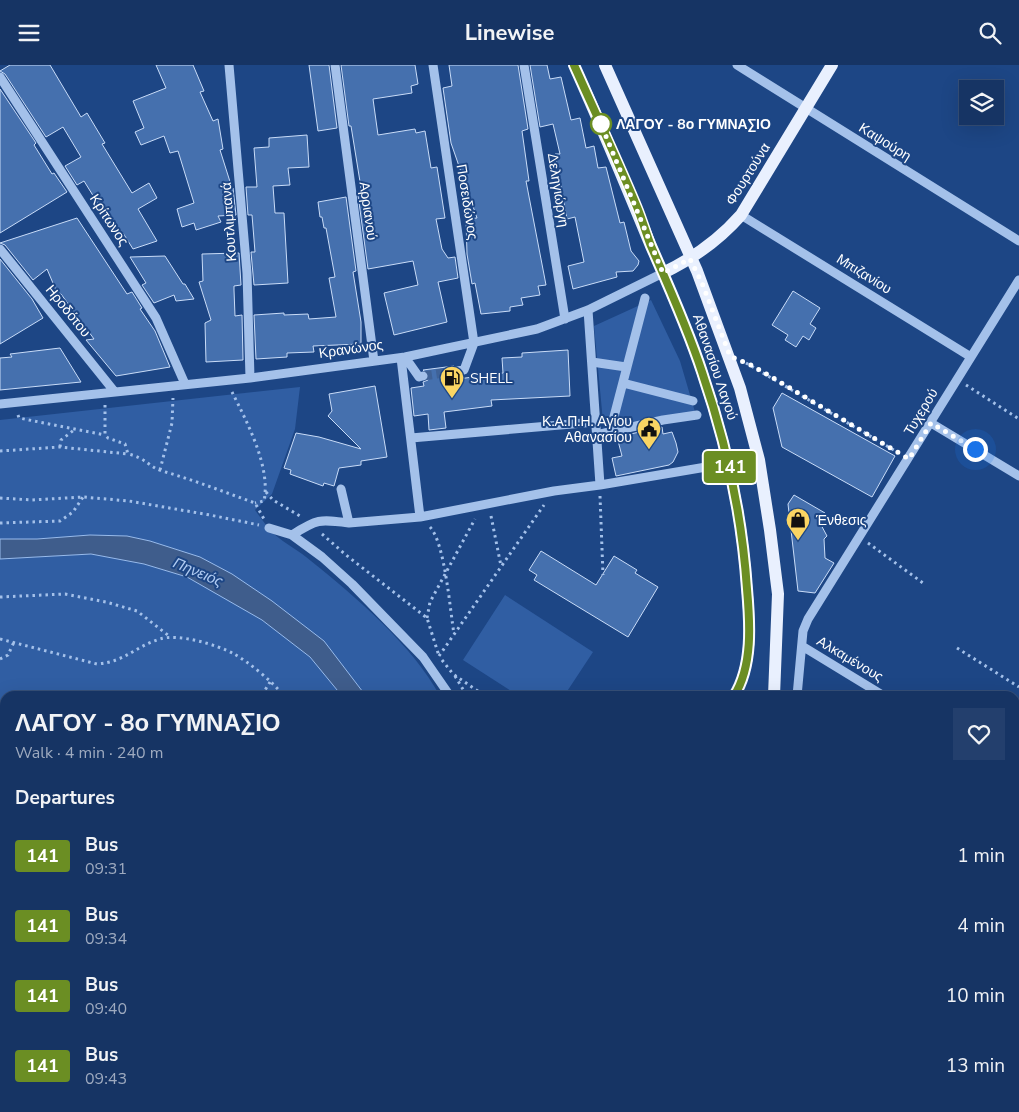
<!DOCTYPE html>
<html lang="en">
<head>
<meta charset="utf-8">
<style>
	body { margin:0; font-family:"Nunito Sans",sans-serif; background:#233f6d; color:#f1f3f6; height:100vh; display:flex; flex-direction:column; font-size:19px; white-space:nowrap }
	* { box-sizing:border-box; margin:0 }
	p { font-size:16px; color:#9eaabf }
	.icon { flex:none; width:28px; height:28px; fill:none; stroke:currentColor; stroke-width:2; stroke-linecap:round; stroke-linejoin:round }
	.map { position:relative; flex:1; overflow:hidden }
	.details { position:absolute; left:0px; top:626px; width:1020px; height:421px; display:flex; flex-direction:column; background:#163464; border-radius:15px 15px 0 0; box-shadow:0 5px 20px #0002,0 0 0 1px #354f78 }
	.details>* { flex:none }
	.badge { padding:0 10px; border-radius:4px; font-size:18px; line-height:32px }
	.tools { position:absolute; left:959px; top:15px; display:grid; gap:10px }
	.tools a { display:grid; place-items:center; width:45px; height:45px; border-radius:0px; background:#163464; box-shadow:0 5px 20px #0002,0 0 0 1px #354f78; font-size:25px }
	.you { position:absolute; width:25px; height:25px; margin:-12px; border:4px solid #fff; border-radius:50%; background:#1a73e8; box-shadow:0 0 0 8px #1a73e833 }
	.map>.badge { position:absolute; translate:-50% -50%; box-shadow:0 0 0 2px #fff }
	h2 { padding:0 15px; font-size:19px; line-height:45px }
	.round { display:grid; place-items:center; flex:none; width:52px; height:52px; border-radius:0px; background:#233f6d }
	.headline { display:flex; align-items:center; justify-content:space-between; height:85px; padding:0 15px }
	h1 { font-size:24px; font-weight:700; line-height:38px }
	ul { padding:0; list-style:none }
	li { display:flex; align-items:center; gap:15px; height:70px; padding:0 15px }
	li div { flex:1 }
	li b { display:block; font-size:19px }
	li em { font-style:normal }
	li .badge { min-width:55px; font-weight:700; text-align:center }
	header { display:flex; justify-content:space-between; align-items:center; height:65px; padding:0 15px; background:#163464; font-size:22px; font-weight:700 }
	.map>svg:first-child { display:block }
	.green { fill:#305ea3 }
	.water { fill:#3f5d8c; stroke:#98bbec }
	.building { fill:#4570ae; stroke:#c9dcf8 }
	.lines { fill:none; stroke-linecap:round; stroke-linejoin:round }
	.minor-tunnel { stroke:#3f6297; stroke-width:9; stroke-dasharray:9 4.5; stroke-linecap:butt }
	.path { stroke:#a4c1ea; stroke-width:3; stroke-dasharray:2.5 4; stroke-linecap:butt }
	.minor { stroke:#a4c1ea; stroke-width:9 }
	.major { stroke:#e9f0fe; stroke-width:12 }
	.highway { stroke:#fff; stroke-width:15 }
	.line-casing { stroke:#fff; stroke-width:11 }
	.line { stroke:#6b8e23; stroke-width:8 }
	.walk { stroke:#fff; stroke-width:5; stroke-dasharray:0 9 }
	.stop-dot { fill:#fff; stroke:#6b8e23; stroke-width:2.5 }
	.labels { text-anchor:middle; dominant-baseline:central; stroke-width:4; stroke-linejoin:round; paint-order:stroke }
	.stop-label { font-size:14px; font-weight:bold; fill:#fff; stroke:#1d4685; text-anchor:start }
	.street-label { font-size:14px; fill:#fff; stroke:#1d4685 }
	.poi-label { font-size:14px; fill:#fff; stroke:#1d4685; text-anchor:start }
	.water-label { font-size:15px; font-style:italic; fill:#b0cbf2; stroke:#1d4685 }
</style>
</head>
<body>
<header><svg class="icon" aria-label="menu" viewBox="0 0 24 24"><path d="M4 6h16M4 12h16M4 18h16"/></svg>Linewise<svg class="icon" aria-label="search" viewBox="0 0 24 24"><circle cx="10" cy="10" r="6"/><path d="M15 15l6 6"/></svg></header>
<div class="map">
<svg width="1019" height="1047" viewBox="0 0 1019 1047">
	<rect width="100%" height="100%" fill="#1d4685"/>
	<path class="green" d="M651,235L680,296L695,347L604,367L594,261Z
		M300,322L295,364L272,429L255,445C261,453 267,462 274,469C285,479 300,486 311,496C357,533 412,580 440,631H366L324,576L200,492L150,476L127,471L90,470L37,474H0V355Z
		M91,489L144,499L187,512L221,530L262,555L311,592L342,631H5V641H0V494Z
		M505,530L593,587L564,631H519L463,595Z
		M0,651L5,652V735L0,730Z
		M1019,757V818L1015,815V764Z
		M5,780V975L0,970V785Z
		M1019,832V903L1015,900V838Z
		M72,1043H130L125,1047H77Z
		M315,1043H391V1047H316Z
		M429,1043V1042L517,1043L516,1047H429Z"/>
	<path class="water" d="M90,470L127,471L150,476L200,492L232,509L272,536L324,576L366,631H342L310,592L262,555L187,512L144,499L91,489L0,494V474H37Z"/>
	<path class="building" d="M10,0H50L81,52L87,48L105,78L102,79L132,128L149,118L157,133L138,144L157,176L133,184L123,168L118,171L84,116L77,120L65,101L81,92L63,62L46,72L5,9L0,6Z
		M156,0H193L204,26L200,27L213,56L218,54L223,84L220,85L232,123H233L236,150L218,151L221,157L196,165L194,158L182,162L177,144L194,138L178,86L170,88L164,71L141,80L135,67L144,63L133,36L166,23Z
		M309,0H329L337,63L318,66Z
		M341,0H415L418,19L411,21L412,28L373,34L378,70L415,64L416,68L425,66L431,103L437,102L445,153L436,154L442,184L448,193L455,192L458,213L438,217L447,257L394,270L384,228L418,220L413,196L368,204L358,130L362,129L351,61H349Z
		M449,0H518L528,64L522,66L529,116H526L546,220L538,221L540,230L521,233L523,240L510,242V246L481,249L475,218L472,219L467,189L466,154L477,153L451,78L443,23L452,21Z
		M530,0H547L550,14L561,12L571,55L580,53L586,83L594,81L598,103L606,102L620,158L624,157L631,186L639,196L638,200L633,206L616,207L617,212L573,224L568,201L584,197L575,152L567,154L555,89H560L553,59L540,62Z
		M0,24L36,78L34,80L52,109L54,108L67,127L0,168Z
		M307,70L309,102L288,103L290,120L273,121L275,148H284L288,218L254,220L251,187H255L252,150H248L246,122H257L254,83L269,82V73Z
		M346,132L356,206L353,207L361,257V279L313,281L314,287L287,288V292L256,294L254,250L284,248V250L308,249L309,254L336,252L329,213L335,212L326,163H324L322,152H320L318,137Z
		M77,153L127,229L132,227L142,243L140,244L155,266L170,302L116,311L86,275L94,274L61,229L58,230L47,204L33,215L5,180L0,178Z
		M239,188L241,220L234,221V225L235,251L242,250L243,295L206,297L205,258L211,255L199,217L203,216L202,189Z
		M165,191L183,219H185L194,234L176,236L174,230L154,238L142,220L146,218L130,192Z
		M0,194L32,234L43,253L0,279Z
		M793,226L820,243L810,259L816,263L809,275L803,271L796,282L785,275L788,270L772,260Z
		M60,283L81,317L0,325V293L12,292L10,289Z
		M568,285L570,331L491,335L492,341L444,347L446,363L429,365L428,349L414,351L411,323L424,321L423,317L428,315L429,310L423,305L454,301L451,307L458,314L503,308L502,293L522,292V288Z
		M375,321L387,392L361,396V400L339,403L334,421L324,418L323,421L290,409L291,405L284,403L296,368L319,372L361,384L328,351L332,346L329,329Z
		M782,328L895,391L872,432L782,382L773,343Z
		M662,362L663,369L672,367L676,378L678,387L673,397L669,400L616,411L612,393L622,391L617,372Z
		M794,430L825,448L820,458L827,471L824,474L825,493L834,498L815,528L798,526L788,439Z
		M541,486L596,520L614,491L637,505L635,508L658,522L628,572L534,515L537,510L529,505Z"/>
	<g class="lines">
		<path class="minor-tunnel" d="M423,311L457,306"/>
		<path class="path" d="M746,298L897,387
			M966,320L1019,354
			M232,327C247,357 271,402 264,436L255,438
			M105,340V370L108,373L125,379L128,389C146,393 149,402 162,406C194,415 224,427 255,438L264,454
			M18,350L19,353L105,370
			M60,382L61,375L74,365
			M0,386L60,382L128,389
			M160,405L172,358L173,333
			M266,427L273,435L300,451
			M600,431L603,510
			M0,433L32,435L83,432L129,436L210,450L259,460
			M491,451L501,501
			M0,458L60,456L73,447L83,432
			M430,462C445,478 450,545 454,569
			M322,469L346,490L427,553L439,591
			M868,478L923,518
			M0,532L65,529L106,537L137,546L169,571
			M427,553L430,537L475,454
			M0,574L97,599C125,597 136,581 160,574C178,568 218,580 234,589C249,597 274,618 284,631
			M957,583L1019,622
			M439,591L544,440
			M0,594L8,590L14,577
			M442,595L453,609L485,631
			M455,611L467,631
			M262,630L270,617
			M308,1047L309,1042
			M456,1047V1042"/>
		<path class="minor" d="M229,0L247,208L250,313
			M335,0L374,296
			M433,0L474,278L464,305L457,306
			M524,0L565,254
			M737,0L1019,176
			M0,12L156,253L185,319
			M741,150L971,292
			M0,184L114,326
			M588,245L600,420L712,401
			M405,292L419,312L423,311
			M401,293L420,452
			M592,297L626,302
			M623,318L693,336
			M0,339L250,313L405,292L537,264L588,245L663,208
			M931,358L1019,411
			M610,367L645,233
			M596,370L663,355L697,350
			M411,373L595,357
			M341,424L349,458L420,452L554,426L600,420
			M269,463L292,470L322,492L352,519L423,592L450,631
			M292,470C317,454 319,454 349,458
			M802,581L884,631
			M797,631L803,566L808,554L1019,215
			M0,646H5
			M1015,711L1019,713
			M1015,740L1019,734
			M0,741L5,746
			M0,771L5,766
			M0,980L5,985
			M898,1042V1047
			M1013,1042L1019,1047
			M2,1047L7,1042
			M134,1047L139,1042"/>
		<path class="major" d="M574,0C601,60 626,120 651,181C669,222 688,264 702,307C726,377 742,450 747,524C750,558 753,601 734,631
			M605,0L697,206L740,323L759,395L770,465L778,529L774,631
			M663,208C694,193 719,175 741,150L832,0"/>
		<path class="highway" d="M1015,930L1019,932
			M1015,963L1019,966
			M182,1047L188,1042
			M246,1047L255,1042"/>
	</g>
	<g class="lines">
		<defs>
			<path id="line" d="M574,0C595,47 617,94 637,142C642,154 646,168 651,181C669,222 688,264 702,307C726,377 742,450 747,524C750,558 753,601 734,631"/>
		</defs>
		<use href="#line" class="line-casing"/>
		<use href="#line" class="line"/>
		<path class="walk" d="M601,59L600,57L663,208L690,194L702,218L730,291L753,301L909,394L931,358L975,384"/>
	</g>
	<defs>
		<symbol id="fuel-pin" viewBox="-11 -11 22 30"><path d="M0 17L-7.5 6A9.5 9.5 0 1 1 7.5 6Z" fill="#fad563" stroke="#1d4685"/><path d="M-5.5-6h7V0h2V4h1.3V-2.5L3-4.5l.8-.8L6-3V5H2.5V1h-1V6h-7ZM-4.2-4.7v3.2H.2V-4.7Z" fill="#111"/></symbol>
		<symbol id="civic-pin" viewBox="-11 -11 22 30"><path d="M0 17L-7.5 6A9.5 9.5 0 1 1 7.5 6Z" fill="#fad563" stroke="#1d4685"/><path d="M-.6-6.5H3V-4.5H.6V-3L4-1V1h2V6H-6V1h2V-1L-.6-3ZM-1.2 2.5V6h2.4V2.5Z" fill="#111"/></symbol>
		<symbol id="shop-pin" viewBox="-11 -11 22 30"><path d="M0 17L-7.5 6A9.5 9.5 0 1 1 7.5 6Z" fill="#fad563" stroke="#1d4685"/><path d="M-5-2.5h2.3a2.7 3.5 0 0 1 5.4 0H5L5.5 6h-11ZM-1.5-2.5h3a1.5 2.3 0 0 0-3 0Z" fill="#111"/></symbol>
	</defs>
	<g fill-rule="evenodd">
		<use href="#fuel-pin" x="438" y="299" width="28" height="38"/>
		<use href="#civic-pin" x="635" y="350" width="28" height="38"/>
		<use href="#shop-pin" x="784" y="441" width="28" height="38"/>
	</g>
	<circle class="stop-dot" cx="601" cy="59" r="10"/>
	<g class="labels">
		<g class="stop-label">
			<text x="616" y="59">ΛΑΓΟΥ - 8ο ΓΥΜΝΑΣΙΟ</text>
		</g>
		<g class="street-label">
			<text transform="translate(885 77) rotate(32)">Καψούρη</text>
			<text transform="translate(748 109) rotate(-58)">Φουρτούνα</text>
			<text transform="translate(558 125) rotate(81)">Δεληγιώργη</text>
			<text transform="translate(467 137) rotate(81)">Ποσειδώνος</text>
			<text transform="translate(368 146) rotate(82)">Αρριανού</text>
			<text transform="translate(109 155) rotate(57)">Κρίτωνος</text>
			<text transform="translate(229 157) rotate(-94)">Κουτλιμπανά</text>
			<text transform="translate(864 209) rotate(32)">Μπιζανίου</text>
			<text transform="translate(68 246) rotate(51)">Ηροδότου</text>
			<text transform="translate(351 284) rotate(-8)">Κρανώνος</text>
			<text transform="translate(715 302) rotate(71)">Αθανασίου Λαγού</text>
			<text transform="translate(921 347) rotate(-59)">Τυχερού</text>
			<text transform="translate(850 594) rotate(31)">Αλκαμένους</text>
		</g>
		<g class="poi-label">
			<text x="470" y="313">SHELL</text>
			<text x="632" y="356" text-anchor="end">Κ.Α.Π.Η. Αγίου<tspan x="632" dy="16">Αθανασίου</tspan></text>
			<text x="816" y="455">Ένθεσις</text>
		</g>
		<g class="water-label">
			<text transform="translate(198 507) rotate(23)">Πηνειός</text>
		</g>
	</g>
</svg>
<div class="tools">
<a><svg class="icon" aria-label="layers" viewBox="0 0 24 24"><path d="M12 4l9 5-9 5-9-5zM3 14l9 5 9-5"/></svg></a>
</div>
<div class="you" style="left:975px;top:384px"></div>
<b class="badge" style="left:730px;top:402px;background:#6b8e23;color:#fff">141</b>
<section class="details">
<div class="headline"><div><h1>ΛΑΓΟΥ - 8ο ΓΥΜΝΑΣΙΟ</h1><p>Walk · 4 min · 240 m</p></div><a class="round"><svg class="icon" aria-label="heart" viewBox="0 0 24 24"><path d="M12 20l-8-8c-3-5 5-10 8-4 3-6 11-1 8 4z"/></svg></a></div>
<h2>Departures</h2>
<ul>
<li><span class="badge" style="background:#6b8e23;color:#fff">141</span><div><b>Bus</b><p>09:31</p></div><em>1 min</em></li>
<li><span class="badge" style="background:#6b8e23;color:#fff">141</span><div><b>Bus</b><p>09:34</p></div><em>4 min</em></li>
<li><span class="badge" style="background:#6b8e23;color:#fff">141</span><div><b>Bus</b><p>09:40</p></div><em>10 min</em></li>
<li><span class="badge" style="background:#6b8e23;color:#fff">141</span><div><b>Bus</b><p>09:43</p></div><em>13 min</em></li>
</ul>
</section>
</div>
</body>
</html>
